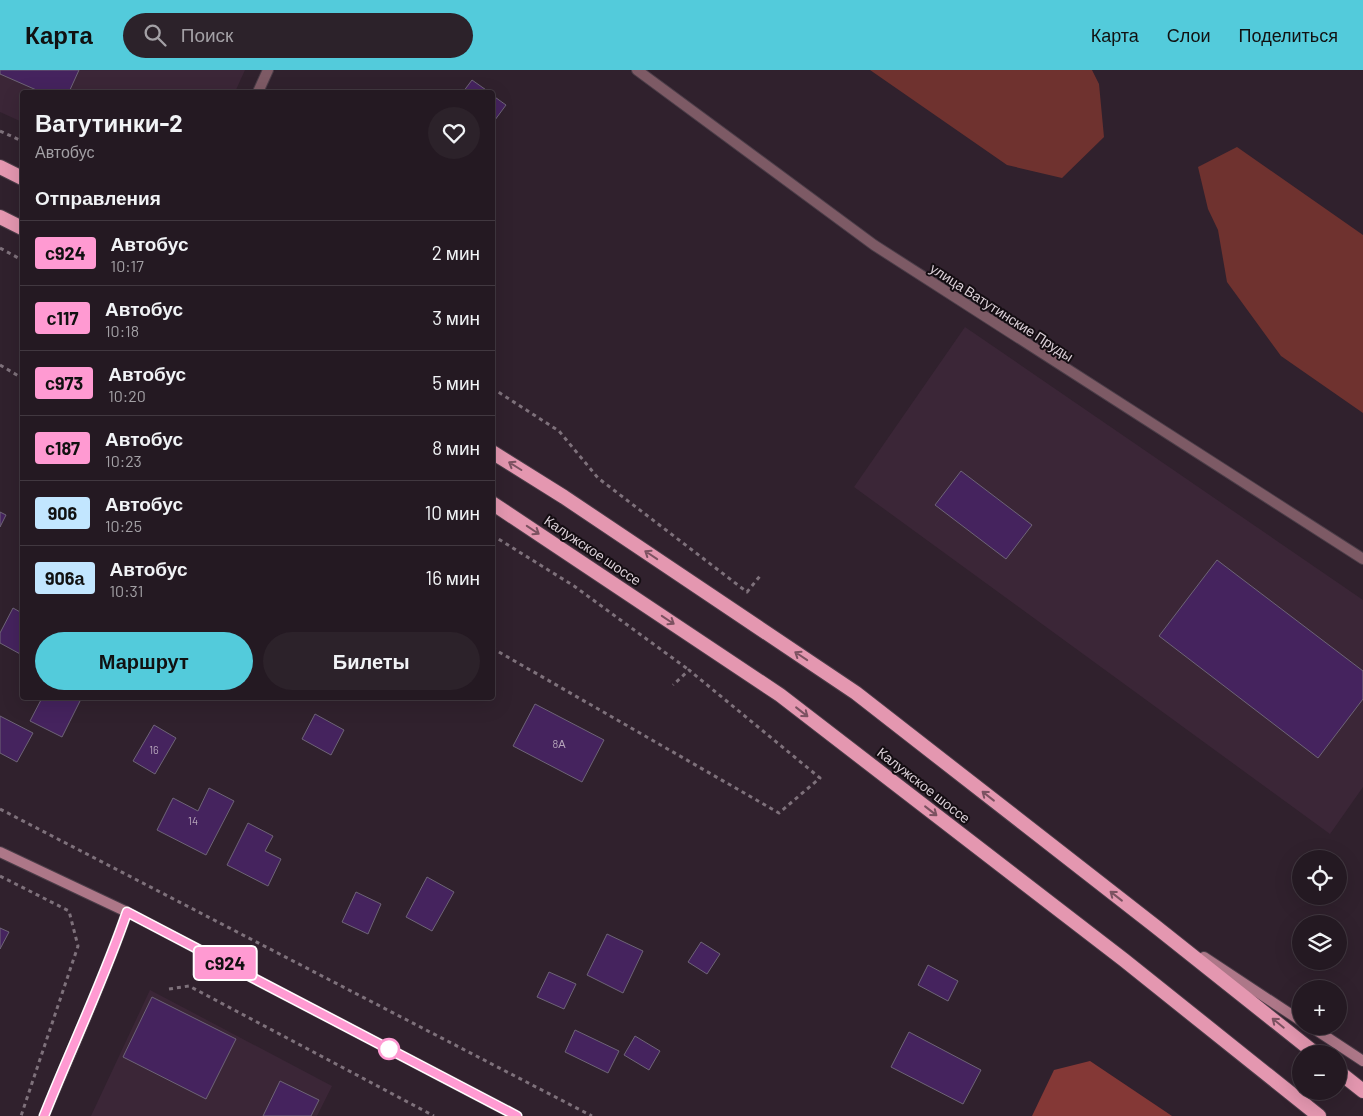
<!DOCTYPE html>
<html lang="ru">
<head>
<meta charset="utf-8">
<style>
	body { margin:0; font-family:Barlow,sans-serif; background:#2c222a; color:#f1f3f6; height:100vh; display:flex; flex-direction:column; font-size:19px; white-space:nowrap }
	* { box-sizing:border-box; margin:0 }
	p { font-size:16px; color:#a3a0a5 }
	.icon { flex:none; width:28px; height:28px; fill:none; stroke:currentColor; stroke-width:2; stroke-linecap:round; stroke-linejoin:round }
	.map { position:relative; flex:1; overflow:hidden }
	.side { position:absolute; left:20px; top:20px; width:475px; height:610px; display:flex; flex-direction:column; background:#241922; border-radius:5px; box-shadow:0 5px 20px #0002,0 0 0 1px #413840 }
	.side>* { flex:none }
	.badge { padding:0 10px; border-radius:4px; font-size:18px; line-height:32px }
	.controls { position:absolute; left:1292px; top:780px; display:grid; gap:10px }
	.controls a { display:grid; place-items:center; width:55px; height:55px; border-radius:50%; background:#241922; box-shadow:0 5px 20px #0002,0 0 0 1px #413840; font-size:25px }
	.map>.badge { position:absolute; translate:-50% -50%; box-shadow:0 0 0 2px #fff }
	h2 { padding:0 15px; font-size:19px; line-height:45px }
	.round { display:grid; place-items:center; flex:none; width:52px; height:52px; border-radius:26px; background:#2c222a }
	.overview { display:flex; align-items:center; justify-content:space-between; height:85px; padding:0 15px }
	h1 { font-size:24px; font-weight:700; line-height:38px }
	.action { display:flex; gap:10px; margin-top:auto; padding:10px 15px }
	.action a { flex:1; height:58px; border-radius:30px; background:#53cbdb; color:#111; font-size:20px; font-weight:700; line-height:58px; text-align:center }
	.action a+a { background:#2c222a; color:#f1f3f6 }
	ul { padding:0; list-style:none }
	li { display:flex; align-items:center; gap:15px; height:65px; padding:0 15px; border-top:1px solid #413840 }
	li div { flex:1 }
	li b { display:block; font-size:19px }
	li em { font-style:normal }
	li .badge { min-width:55px; font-weight:700; text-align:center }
	header { display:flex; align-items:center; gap:30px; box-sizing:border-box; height:70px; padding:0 25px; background:#53cbdb; color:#111 }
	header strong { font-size:24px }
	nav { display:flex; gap:28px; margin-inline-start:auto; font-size:18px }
	.search { width:350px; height:45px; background:#2c222a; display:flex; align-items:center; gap:12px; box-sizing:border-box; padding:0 18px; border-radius:28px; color:#a3a0a5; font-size:19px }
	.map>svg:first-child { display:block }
	.built { fill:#3b2637 }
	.green { fill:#6f322f }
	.forest { fill:#843836 }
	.building { fill:#45235e; stroke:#6e6477 }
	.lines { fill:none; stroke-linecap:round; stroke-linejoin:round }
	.service-casing { stroke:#4b3d48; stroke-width:12 }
	.minor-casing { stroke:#4b3d48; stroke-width:12 }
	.secondary-casing { stroke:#4b3d48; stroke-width:12 }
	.trunk-casing { stroke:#4b3d48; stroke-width:16 }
	.path { stroke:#7e717b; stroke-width:3; stroke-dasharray:4 4; stroke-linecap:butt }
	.service { stroke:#7d5a65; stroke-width:10 }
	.minor { stroke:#7d5a65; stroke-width:10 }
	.secondary { stroke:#ad7788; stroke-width:10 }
	.trunk { stroke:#e497b0; stroke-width:14 }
	.oneway { stroke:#7c5261 }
	.line-casing { stroke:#fff; stroke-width:11 }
	.line { stroke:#ff9ad2; stroke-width:8 }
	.stop-dot { fill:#fff; stroke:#ff9ad2; stroke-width:2.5 }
	.labels { text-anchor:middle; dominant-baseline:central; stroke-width:4; stroke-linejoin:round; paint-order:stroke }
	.number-label { font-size:11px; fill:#b5a4b9 }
	.street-label { font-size:14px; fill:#dacfd7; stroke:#140d12 }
</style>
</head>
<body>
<header>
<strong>Карта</strong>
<div class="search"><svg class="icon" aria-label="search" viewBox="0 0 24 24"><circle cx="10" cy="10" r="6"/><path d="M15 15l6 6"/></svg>Поиск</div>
<nav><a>Карта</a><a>Слои</a><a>Поделиться</a></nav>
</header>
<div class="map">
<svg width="1363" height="1046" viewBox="0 0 1363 1046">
	<rect width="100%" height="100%" fill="#30212d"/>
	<path class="built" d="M0,0H245L235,22H22V52L0,42Z
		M965,257L1363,530V717L1330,764L854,417Z
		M150,920L332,1016L317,1046H91Z"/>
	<path class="green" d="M870,0H1092L1099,14L1104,67L1062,108L1007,95Z
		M1237,77L1363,165V343L1281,286L1227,212L1218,160L1208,139L1198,97Z"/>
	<path class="forest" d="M1090,991L1172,1046H1032L1054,1000Z"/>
	<path class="building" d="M0,0H79L69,22H41L0,4Z
		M472,10L489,22H463Z
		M492,25L506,35L492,54Z
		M961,401L1032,455L1006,489L935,435Z
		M0,442L6,445L0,457Z
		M1217,490L1363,601V629L1318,688L1159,566Z
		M13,538L22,543V585L0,573V563Z
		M42,628H78L81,629L62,667L30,651Z
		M535,634L604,670L582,712L513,676Z
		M315,644L344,660L331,685L302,669Z
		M0,646L33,663L17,692L0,683Z
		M154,655L176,668L155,704L133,691Z
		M209,718L234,731L206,785L157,760L173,728L198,741Z
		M248,753L273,766L265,781L281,789L268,816L227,795Z
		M427,807L454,822L432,861L406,847Z
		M356,822L381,834L368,864L342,852Z
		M0,858L9,862L0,879Z
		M607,864L643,881L623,923L587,905Z
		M701,872L720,884L707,904L688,892Z
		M928,895L958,911L948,931L918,915Z
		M549,902L576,914L564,939L537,927Z
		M152,927L236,969L206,1029L123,987Z
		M575,960L619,981L608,1003L565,982Z
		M909,962L981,1000L963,1034L891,997Z
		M635,966L660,981L649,1000L624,985Z
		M280,1011L319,1030L311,1046H263Z"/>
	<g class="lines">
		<defs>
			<path id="service" d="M258,22L268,0"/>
			<path id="minor" d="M637,0L874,175L1363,489"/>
			<path id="secondary" d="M0,782L127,842L517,1046
				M1204,887L1301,951
				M1310,956L1363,991
				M44,1046C72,978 103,912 127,842"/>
			<path id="trunk" d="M0,97L22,108
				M0,147L22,158
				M492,382L564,427L856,623L1155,856L1316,984
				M492,433L780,625L1124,890L1319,1046
				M1339,1002L1363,1021"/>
		</defs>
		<use href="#service" class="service-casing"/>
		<use href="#minor" class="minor-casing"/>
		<use href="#secondary" class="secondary-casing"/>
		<use href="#trunk" class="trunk-casing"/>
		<path class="path" d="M0,61L22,71
			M0,178L22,190
			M0,295L22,308
			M492,318L559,361L598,408L747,522L760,506
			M492,465L574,516L689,600
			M492,578L779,743L820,708L689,600L673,615
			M0,739L592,1046
			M0,806L69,841L78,876L21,1046
			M169,919L189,916L434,1046"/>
		<use href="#service" class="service"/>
		<use href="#minor" class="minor"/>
		<use href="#secondary" class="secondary"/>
		<use href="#trunk" class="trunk"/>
	</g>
	<defs><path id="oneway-shaft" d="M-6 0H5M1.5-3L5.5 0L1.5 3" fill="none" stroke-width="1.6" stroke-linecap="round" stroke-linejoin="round" transform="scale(1.25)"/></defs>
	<g class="oneway">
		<use href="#oneway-shaft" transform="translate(515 396) rotate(-148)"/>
		<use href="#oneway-shaft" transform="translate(533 460) rotate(34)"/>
		<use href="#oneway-shaft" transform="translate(651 485) rotate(-146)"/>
		<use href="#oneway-shaft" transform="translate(668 550) rotate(34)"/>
		<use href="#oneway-shaft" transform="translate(801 586) rotate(-146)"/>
		<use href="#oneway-shaft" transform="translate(802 642) rotate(38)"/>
		<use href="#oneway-shaft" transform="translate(988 726) rotate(-142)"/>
		<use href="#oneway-shaft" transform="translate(931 741) rotate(38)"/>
		<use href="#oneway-shaft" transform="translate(1116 826) rotate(-142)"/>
		<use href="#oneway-shaft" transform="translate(1278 953) rotate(-141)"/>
	</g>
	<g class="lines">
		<defs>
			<path id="line" d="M44,1046C71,978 103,912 127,842L517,1046"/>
		</defs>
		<use href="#line" class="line-casing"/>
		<use href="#line" class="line"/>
	</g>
	<circle class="stop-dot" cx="389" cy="979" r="10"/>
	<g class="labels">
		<g class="number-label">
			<text x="559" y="673">8А</text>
			<text x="154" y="679">16</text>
			<text x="193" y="750">14</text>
		</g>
		<g class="street-label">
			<text transform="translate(1002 242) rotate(33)">улица Ватутинские Пруды</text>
			<text transform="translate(593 480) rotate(34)">Калужское шоссе</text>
			<text transform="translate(924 715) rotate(38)">Калужское шоссе</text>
		</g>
	</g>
</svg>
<div class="controls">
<a><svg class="icon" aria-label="locate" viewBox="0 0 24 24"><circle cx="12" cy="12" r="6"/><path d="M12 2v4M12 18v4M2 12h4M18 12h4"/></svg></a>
<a><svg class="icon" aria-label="layers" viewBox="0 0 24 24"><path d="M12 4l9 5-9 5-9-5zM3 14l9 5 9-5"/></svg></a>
<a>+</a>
<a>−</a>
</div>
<b class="badge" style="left:225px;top:893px;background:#ff9ad2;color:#111">с924</b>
<section class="side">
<div class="overview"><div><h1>Ватутинки-2</h1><p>Автобус</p></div><a class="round"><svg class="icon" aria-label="heart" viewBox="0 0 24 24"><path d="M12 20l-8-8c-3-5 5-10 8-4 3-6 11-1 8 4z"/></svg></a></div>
<h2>Отправления</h2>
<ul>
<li><span class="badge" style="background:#ff9ad2;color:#111">с924</span><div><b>Автобус</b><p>10:17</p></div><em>2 мин</em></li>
<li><span class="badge" style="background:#ff9ad2;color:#111">с117</span><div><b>Автобус</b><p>10:18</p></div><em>3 мин</em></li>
<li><span class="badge" style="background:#ff9ad2;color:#111">с973</span><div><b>Автобус</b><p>10:20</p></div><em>5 мин</em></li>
<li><span class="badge" style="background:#ff9ad2;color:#111">с187</span><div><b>Автобус</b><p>10:23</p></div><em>8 мин</em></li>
<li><span class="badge" style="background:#c2e6ff;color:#111">906</span><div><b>Автобус</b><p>10:25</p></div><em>10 мин</em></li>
<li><span class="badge" style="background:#c2e6ff;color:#111">906а</span><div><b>Автобус</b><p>10:31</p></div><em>16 мин</em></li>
</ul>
<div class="action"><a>Маршрут</a><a>Билеты</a></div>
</section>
</div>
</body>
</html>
